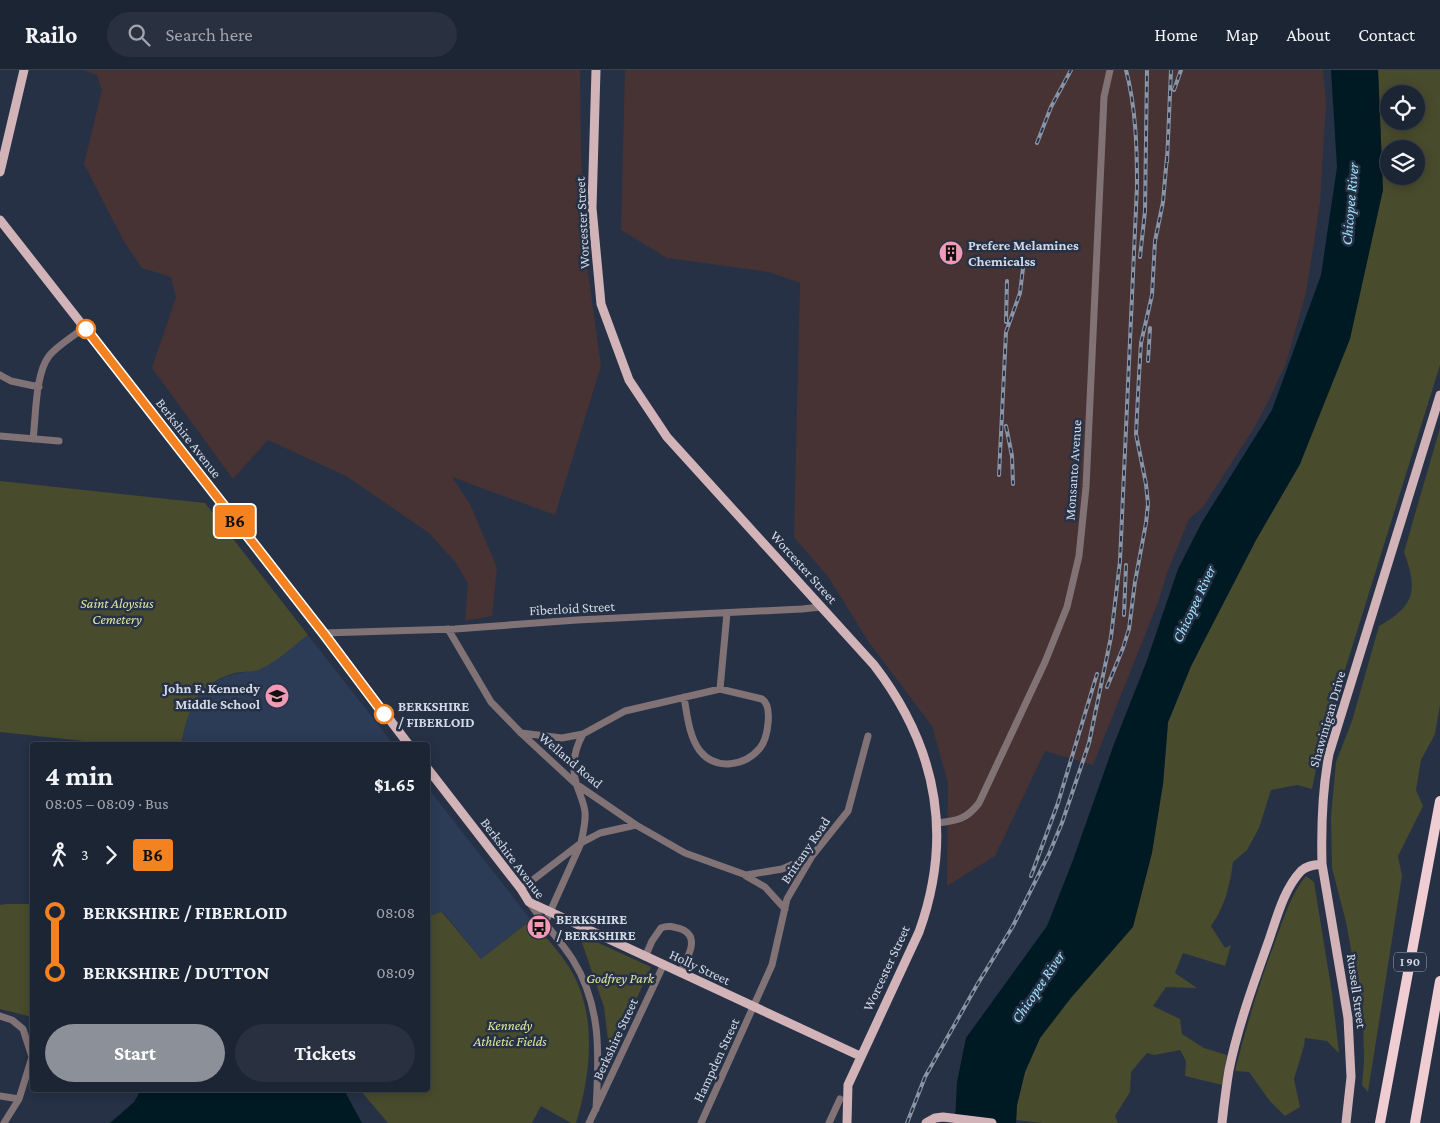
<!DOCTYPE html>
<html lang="en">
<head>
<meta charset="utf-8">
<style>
	body { margin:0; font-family:"Crimson Pro",serif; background:#293140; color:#f1f3f6; height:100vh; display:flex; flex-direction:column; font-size:19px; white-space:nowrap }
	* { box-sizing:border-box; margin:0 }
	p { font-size:16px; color:#a0a5ac }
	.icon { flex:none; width:28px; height:28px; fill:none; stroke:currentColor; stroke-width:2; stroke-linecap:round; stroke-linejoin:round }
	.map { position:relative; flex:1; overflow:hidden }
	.panel { position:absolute; left:30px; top:672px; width:400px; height:350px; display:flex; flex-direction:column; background:#1c2534; border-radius:5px; box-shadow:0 2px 12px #0003,0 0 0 1px #3a424f }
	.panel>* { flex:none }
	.badge { padding:0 10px; border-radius:4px; font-size:18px; line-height:32px }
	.buttons { position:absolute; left:1380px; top:15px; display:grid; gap:10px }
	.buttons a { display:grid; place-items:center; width:45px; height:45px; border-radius:50%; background:#1c2534; box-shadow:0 2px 12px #0003,0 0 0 1px #3a424f; font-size:25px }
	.map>.badge { position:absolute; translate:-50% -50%; box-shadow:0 0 0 2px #fff }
	.legs { display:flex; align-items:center; gap:8px; height:55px; padding:0 15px; font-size:16px }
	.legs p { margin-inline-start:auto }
	.head { display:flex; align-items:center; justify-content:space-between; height:85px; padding:0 15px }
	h1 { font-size:28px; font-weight:700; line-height:38px }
	.cta { display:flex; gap:10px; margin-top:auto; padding:10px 15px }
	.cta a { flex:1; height:58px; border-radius:30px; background:#8c9099; color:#fff; font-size:20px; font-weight:700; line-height:58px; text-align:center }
	.cta a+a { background:#293140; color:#f1f3f6 }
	ul { padding:0 15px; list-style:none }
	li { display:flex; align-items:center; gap:18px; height:60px; font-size:19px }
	li i { display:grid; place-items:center; width:8px; height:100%; margin:0 6px; background:currentColor }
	li i::after { content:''; width:12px; height:12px; margin:-6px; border:4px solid; border-radius:50%; background:#1c2534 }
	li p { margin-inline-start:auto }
	li:first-child i { background:linear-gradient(#0000 50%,currentColor 0) }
	li:last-child i { background:linear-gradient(currentColor 50%,#0000 0) }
	header { display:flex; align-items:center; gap:30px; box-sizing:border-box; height:70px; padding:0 25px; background:#1c2534; border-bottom:1px solid #3a424f }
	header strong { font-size:24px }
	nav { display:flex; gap:28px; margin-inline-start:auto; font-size:18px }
	.search { width:350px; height:45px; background:#293140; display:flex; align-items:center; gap:12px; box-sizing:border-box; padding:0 18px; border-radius:28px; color:#a0a5ac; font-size:19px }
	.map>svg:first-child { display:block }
	.built { fill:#2c3b56 }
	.industrial { fill:#473333 }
	.green { fill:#484b2c; fill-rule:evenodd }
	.water { fill:#001a23 }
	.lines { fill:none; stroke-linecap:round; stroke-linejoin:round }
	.minor { stroke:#817275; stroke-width:7 }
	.major { stroke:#d1b3b8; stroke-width:9 }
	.highway { stroke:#f0ccd3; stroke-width:10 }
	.rail-casing { stroke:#8b94a5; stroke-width:4 }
	.rail { stroke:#263146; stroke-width:2; stroke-dasharray:5.5; stroke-linecap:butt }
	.line-1-casing { stroke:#fff; stroke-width:11 }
	.line-1 { stroke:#f58220; stroke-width:8 }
	.stop-1-dot { fill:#fff; stroke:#f58220; stroke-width:2.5 }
	.labels { text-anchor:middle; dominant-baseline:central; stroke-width:5; stroke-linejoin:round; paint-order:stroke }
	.shield { fill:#263146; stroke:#9ea7b7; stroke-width:1 }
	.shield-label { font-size:12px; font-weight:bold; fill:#d2dae7 }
	.street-label { font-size:14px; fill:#d2dae7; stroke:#263146 }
	.poi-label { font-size:14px; font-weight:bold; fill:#d2dae7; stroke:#263146; text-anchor:start }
	.park-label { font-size:14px; font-style:italic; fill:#e0e79e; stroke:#263146 }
	.stop-label { font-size:14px; font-weight:bold; fill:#d2dae7; stroke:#263146; text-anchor:start }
	.water-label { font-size:15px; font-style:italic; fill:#a1e5fc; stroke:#263146 }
</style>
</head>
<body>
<header>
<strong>Railo</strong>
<div class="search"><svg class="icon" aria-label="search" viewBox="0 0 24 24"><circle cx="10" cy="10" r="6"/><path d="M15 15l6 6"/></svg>Search here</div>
<nav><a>Home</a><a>Map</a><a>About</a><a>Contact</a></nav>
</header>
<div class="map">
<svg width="1440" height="1053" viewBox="0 0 1440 1053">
	<rect width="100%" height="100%" fill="#263146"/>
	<path class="built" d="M308,565L394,675H181L187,648L194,632L204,620L215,612L227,606L263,598Z
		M428,718L531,850L481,889L443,842L428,846Z"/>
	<path class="industrial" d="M83,0H580L581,89L587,195L601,296L555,445L452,407L470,434L497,498L492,546L465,551L468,514L456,493L429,463L346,406L268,370L233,409L152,298L176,227L171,207L142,198L123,170L84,94L102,20L97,5Z
		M625,0H1323L1326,33L1320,133L1306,223L1286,293L1269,330L1254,358L1203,437L1189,449L1167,503L1159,530L1093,695L1045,681L995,786L947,816L948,713L932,656L868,571L829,508L794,467L800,213L769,202L667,188L621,160Z"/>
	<path class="green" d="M1378,0H1440V295L1320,680L1312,719L1297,715L1271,720L1259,758L1247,780L1233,792C1230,816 1225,836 1211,856L1225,878L1231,875L1225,896L1183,883L1175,903L1197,918L1166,917L1153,936L1180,949L1182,964L1204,978L1227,985L1222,1015L1185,1006L1186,991L1180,980L1154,985L1147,983L1131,1002L1130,1022L1115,1046L1118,1053H1042L1016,1050L1017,1035L1025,1002L1040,968L1070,929L1163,714L1168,653L1191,596L1256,470L1300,394L1383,120ZM1389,24H1416V51H1389ZM1389,79H1416V106H1389Z
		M1440,358V635L1435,664L1421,690L1416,720L1423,736L1398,786L1402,806L1368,1022L1362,1015L1364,991L1363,945L1346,852L1332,798L1331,747L1336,692L1352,651L1379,556C1415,536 1418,520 1404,482Z
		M0,411L205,433L308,565C293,576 278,591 261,599C253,603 243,601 235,603C196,614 188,640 181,675H121L0,662Z
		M1306,806L1314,812L1332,923L1339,983L1327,971L1305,968L1304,976L1294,1009L1300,1037L1285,1046L1269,1030L1249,1002L1235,1001C1246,957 1259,914 1275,872C1283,850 1291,824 1306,806Z
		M7,834H32V947L0,939V835Z
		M442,842L481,889L531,850C544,865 558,880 569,897C598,943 591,1004 576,1053H571L541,1036L532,1053H388L360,1020H428V846Z
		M579,864L651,897L620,965L609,978L604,937Z"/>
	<path class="water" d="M1331,0H1378L1383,120L1350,269L1300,394L1256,470L1191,596L1168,652L1163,714L1152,783L1133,857L1070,929L1040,968L1025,1002L1017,1035L1016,1053H955L957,1012L966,968L1047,856L1073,790L1114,674L1146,593L1178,499L1202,452L1272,340L1321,205L1337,97Z
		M141,1020H344L362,1053H110L134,1032Z"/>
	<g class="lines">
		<path class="minor" d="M0,305L11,311L39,317
			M0,366L59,371
			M33,369C36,347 35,304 49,286C58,275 74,266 85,257
			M448,559L491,632L521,663L576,714L636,755L685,783L746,805L782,799L812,786
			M324,563L455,559L577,550L802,539L821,537
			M720,619L727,543
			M521,663L562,668L583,664L625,641L720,619L762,629C773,636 768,668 760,678C745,696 716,701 700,681C689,667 687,644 684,627
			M937,753C956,751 966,750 979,733L1045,592L1067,537L1079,486L1086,417L1104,27L1110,0
			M746,806L765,817L785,839
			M521,819L581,773C583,762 586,752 585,742C584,733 580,725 577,716C571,698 574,680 583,664
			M529,832C542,852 560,869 573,890C602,937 599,986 596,1039
			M545,853L581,773L600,763L636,755
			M645,887L652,871L661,858C668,855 674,857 681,859C702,867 686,890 680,903
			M0,946L12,950L23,959L32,987L19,1029L4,1053
			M0,1026L19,1029
			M589,1053L663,896
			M701,1053L772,895L787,829L812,786L848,741L868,666
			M829,1053L840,1029"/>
		<path class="major" d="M596,0L592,138L601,234L629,310L667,367L874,595C937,677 954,765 919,862L848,1015L847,1053
			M0,102L24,0
			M0,150L324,563L409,675
			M428,699L521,819L529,832L860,986
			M1322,794L1348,948L1351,1007L1346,1053
			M926,1053L935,1048L943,1047L992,1053
			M1222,1053C1224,1035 1226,1018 1229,1000C1238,956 1254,912 1269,870C1277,847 1284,819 1301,801C1307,795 1315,795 1322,794C1321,756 1322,721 1329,684L1440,325"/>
		<path class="highway" d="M1380,1053L1440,731
			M1415,1053L1440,911"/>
		<defs>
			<path id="rail" d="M1174,20L1181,0
				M1037,73L1051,37L1071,0
				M1167,92L1171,0
				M1140,187L1145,141L1147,0
				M1006,252L1007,211
				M1148,291L1150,258
				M1006,356L1012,386L1013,414
				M999,405L1006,262L1020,223L1024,190
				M1124,545L1126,495
				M1107,617L1123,578L1129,559L1135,512L1146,453L1148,434L1146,414L1136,364L1139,305L1141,273L1152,225L1155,171L1163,132L1167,86
				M1031,806L1058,733L1097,604
				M907,1053L925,1007L977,915L1013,856L1049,784L1062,753L1089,673L1111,567L1120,491L1137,116C1137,78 1136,38 1126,0"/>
		</defs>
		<use href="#rail" class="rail-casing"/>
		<use href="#rail" class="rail"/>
	</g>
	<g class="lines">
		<defs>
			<path id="line-1" d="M86,259L324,564L384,644"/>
		</defs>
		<use href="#line-1" class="line-1-casing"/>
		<use href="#line-1" class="line-1"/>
	</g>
	<defs>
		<symbol id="building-disc" viewBox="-11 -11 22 22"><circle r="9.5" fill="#f09ab5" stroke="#263146"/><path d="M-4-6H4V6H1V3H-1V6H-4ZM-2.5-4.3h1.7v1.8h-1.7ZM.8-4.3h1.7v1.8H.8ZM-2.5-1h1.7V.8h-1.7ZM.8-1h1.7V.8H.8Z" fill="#111"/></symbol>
		<symbol id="school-disc" viewBox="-11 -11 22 22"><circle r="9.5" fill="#f09ab5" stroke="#263146"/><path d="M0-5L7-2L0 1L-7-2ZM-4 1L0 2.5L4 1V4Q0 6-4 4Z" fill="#111"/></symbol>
		<symbol id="bus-disc" viewBox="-11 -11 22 22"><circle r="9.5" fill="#f09ab5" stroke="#263146"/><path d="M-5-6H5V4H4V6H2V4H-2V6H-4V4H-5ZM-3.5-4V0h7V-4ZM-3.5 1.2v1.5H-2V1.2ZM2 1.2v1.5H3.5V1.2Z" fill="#111"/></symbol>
	</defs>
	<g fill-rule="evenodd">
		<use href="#building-disc" x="937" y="169" width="28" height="28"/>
		<use href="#school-disc" x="263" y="612" width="28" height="28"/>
		<use href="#bus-disc" x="525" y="843" width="28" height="28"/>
	</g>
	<g class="stop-1-dot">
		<circle cx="86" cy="259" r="9"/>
		<circle cx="384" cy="644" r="9"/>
	</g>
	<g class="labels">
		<rect class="shield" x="1394" y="882.5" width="32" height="19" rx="4"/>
		<g class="shield-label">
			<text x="1410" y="892">I 90</text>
		</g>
		<g class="street-label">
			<text transform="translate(582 153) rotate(-93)">Worcester Street</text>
			<text transform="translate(189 368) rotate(52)">Berkshire Avenue</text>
			<text transform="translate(1073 400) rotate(-86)">Monsanto Avenue</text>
			<text transform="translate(804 497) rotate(48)">Worcester Street</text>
			<text transform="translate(572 538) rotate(-3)">Fiberloid Street</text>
			<text transform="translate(1327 649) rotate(-74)">Shawinigan Drive</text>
			<text transform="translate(571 690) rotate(40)">Welland Road</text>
			<text transform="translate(805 780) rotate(-56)">Brittany Road</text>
			<text transform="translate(513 788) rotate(53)">Berkshire Avenue</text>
			<text transform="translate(700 897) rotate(25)">Holly Street</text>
			<text transform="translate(886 898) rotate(-65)">Worcester Street</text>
			<text transform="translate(1357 921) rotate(82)">Russell Street</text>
			<text transform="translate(615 969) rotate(-65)">Berkshire Street</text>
			<text transform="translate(716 990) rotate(-65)">Hampden Street</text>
		</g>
		<g class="poi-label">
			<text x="968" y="175">Prefere Melamines<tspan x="968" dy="16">Chemicalss</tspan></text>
			<text x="260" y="618" text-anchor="end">John F. Kennedy<tspan x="260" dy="16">Middle School</tspan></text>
			<text x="556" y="849">BERKSHIRE<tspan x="556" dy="16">/ BERKSHIRE</tspan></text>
		</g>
		<g class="park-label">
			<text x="117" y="533">Saint Aloysius<tspan x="117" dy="16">Cemetery</tspan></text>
			<text x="620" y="908">Godfrey Park</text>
			<text x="510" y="955">Kennedy<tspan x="510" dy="16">Athletic Fields</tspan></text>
		</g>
		<g class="stop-label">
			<text x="398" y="636">BERKSHIRE<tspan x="398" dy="16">/ FIBERLOID</tspan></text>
		</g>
		<g class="water-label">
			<text transform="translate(1350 134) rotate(-85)">Chicopee River</text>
			<text transform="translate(1194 534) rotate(-65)">Chicopee River</text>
			<text transform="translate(1038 917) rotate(-56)">Chicopee River</text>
		</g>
	</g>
</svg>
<div class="buttons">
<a><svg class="icon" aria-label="locate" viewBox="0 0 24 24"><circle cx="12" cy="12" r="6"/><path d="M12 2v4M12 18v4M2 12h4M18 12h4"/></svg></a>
<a><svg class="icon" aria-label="layers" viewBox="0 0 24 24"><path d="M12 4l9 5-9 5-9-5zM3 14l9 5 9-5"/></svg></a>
</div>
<b class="badge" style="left:235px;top:451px;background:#f58220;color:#111">B6</b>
<section class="panel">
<div class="head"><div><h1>4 min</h1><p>08:05 – 08:09 · Bus</p></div><b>$1.65</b></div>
<div class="legs"><svg class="icon" aria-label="walk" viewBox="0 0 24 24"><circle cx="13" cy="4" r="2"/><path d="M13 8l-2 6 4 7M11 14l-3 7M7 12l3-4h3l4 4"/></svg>3<svg class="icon" aria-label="forward" viewBox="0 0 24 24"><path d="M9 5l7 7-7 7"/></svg><b class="badge" style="background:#f58220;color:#111">B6</b></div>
<ul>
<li><i style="color:#f58220"></i><b>BERKSHIRE / FIBERLOID</b><p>08:08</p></li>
<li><i style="color:#f58220"></i><b>BERKSHIRE / DUTTON</b><p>08:09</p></li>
</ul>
<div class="cta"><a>Start</a><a>Tickets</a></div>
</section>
</div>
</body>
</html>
